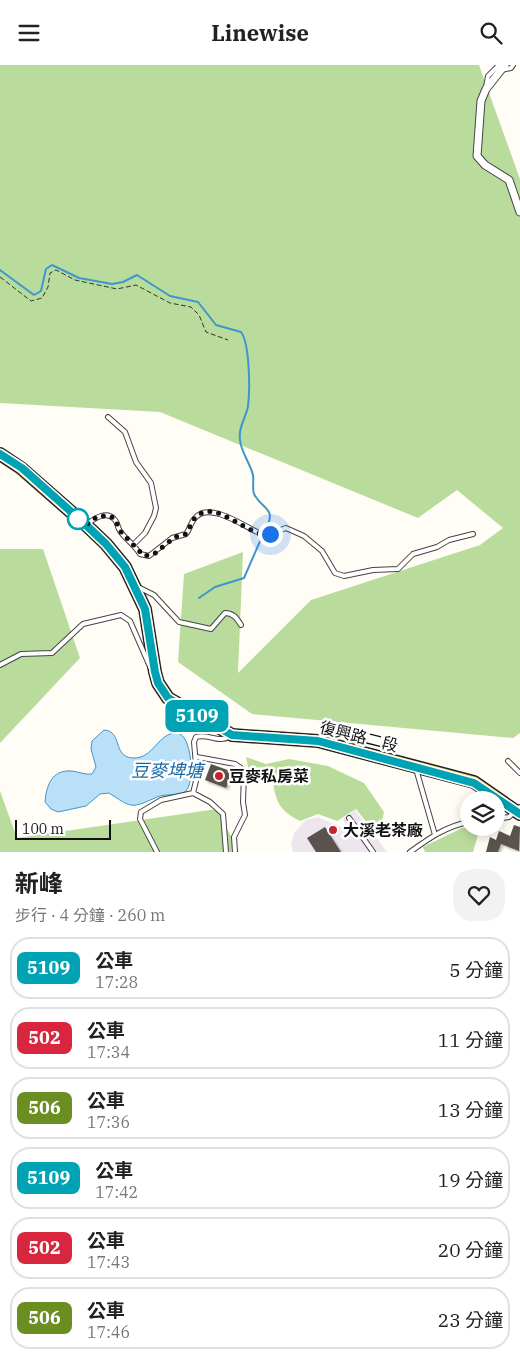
<!DOCTYPE html>
<html lang="zh-TW">
<head>
<meta charset="utf-8">
<style>
	body { margin:0; font-family:"IBM Plex Serif","Noto Sans TC",serif; background:#f2f2f2; color:#222; height:100vh; display:flex; flex-direction:column; font-size:19px; white-space:nowrap }
	* { box-sizing:border-box; margin:0 }
	p { font-size:16px; color:#767676 }
	.icon { flex:none; width:28px; height:28px; fill:none; stroke:currentColor; stroke-width:2; stroke-linecap:round; stroke-linejoin:round }
	.map { position:relative; height:787px; overflow:hidden }
	.sheet { display:flex; flex-direction:column; background:#fff; flex:1 }
	.sheet>* { flex:none }
	.badge { padding:0 10px; border-radius:8px; font-size:18px; line-height:32px }
	.tools { position:absolute; left:460px; top:726px; display:grid; gap:10px }
	.tools a { display:grid; place-items:center; width:45px; height:45px; border-radius:50%; background:#fff; box-shadow:0 2px 12px #0003; font-size:25px }
	.scale { position:absolute; left:15px; bottom:12px; width:96px; box-sizing:border-box; padding-left:5px; border:2px solid #111; border-top:0; font-size:14px; line-height:18px; white-space:nowrap; color:#111; -webkit-text-stroke:4px #fff; paint-order:stroke }
	.you { position:absolute; width:25px; height:25px; margin:-12px; border:4px solid #fff; border-radius:50%; background:#1a73e8; box-shadow:0 0 0 8px #1a73e833 }
	.map>.badge { position:absolute; translate:-50% -50%; box-shadow:0 0 0 2px #fff }
	.round { display:grid; place-items:center; flex:none; width:52px; height:52px; border-radius:20px; background:#f2f2f2 }
	.head { display:flex; align-items:center; justify-content:space-between; height:85px; padding:0 15px }
	h1 { font-size:24px; font-weight:700; line-height:38px }
	ul { padding:0; list-style:none }
	li { display:flex; align-items:center; gap:15px; height:62px; margin:0 10px 8px; padding:0 5px; border:2px solid #e0e0e0; border-radius:20px }
	li div { flex:1 }
	li b { display:block; font-size:19px }
	li em { font-style:normal }
	li .badge { min-width:55px; font-weight:700; text-align:center }
	header { display:flex; justify-content:space-between; align-items:center; height:65px; padding:0 15px; background:#fff; font-size:22px; font-weight:700 }
	.map>svg:first-child { display:block }
	.industrial { fill:#eee6ef }
	.forest { fill:#b9dc9c }
	.water { fill:#b9e0f7; stroke:#3f96cf }
	.lines { fill:none; stroke-linecap:round; stroke-linejoin:round }
	.stream { stroke:#3f96cf; stroke-width:2 }
	.building { fill:#5a524d; filter:url(#shadow) }
	.service-casing { stroke:#444; stroke-width:6 }
	.minor-casing { stroke:#444; stroke-width:9 }
	.primary-casing { stroke:#222; stroke-width:14 }
	.path { stroke:#333; stroke-width:1; stroke-dasharray:5 2.5; stroke-linecap:butt }
	.service { stroke:#fff; stroke-width:4 }
	.minor { stroke:#fff; stroke-width:7 }
	.primary { stroke:#f9d66b; stroke-width:11 }
	.line-casing { stroke:#fff; stroke-width:11 }
	.line { stroke:#00a3b4; stroke-width:8 }
	.walk { stroke:#111; stroke-width:5; stroke-dasharray:0 9 }
	.stop-dot { fill:#fff; stroke:#00a3b4; stroke-width:2.5 }
	.poi-dot { fill:#c4262e; stroke:#fff; stroke-width:2 }
	.labels { text-anchor:middle; dominant-baseline:central; stroke-width:5; stroke-linejoin:round; paint-order:stroke }
	.street-label { font-size:16px; fill:#111; stroke:#fff }
	.poi-label { font-size:16px; font-weight:bold; fill:#111; stroke:#fff; text-anchor:start }
	.water-label { font-size:18px; font-style:italic; fill:#1768a6; stroke:#fff }
</style>
</head>
<body>
<header><svg class="icon" aria-label="menu" viewBox="0 0 24 24"><path d="M4 6h16M4 12h16M4 18h16"/></svg>Linewise<svg class="icon" aria-label="search" viewBox="0 0 24 24"><circle cx="10" cy="10" r="6"/><path d="M15 15l6 6"/></svg></header>
<div class="map">
<svg width="520" height="787" viewBox="0 0 520 787">
	<defs>
		<filter id="shadow"><feDropShadow dx="2" dy="2" stdDeviation="1" flood-color="#0004"/></filter>
	</defs>
	<rect width="100%" height="100%" fill="#fffdf5"/>
	<path class="industrial" d="M355,745L387,787H293L291,779L294,768L306,755L318,752L341,762L345,759L343,754Z"/>
	<path class="forest" d="M0,0H479L520,114V668L513,673L252,649L178,597L184,509L243,487L238,608L311,535L480,480L503,463L457,425L418,453L160,347L0,338Z
		M0,484H43L80,593L0,678Z
		M246,692L266,699L289,694L328,701L364,718L384,747L378,772L356,744L337,756L318,749L300,756C277,744 276,736 272,711L249,706Z
		M0,726L17,773L217,744L239,787H0Z
		M462,763H480L473,787H425L423,782Z"/>
	<path class="water" d="M104,665C123,666 112,692 133,693C154,694 158,667 177,668C192,669 195,717 186,726C179,732 165,728 157,732C131,744 132,743 109,728L100,729L86,741L58,747L51,744L45,737C46,724 50,707 67,706C75,705 83,710 92,709L96,702L91,684L92,676Z"/>
	<g class="lines">
		<path class="stream" d="M0,205L34,230L41,226L46,204L52,200L79,213L112,219L123,217L137,210L170,231L198,237L216,260L241,267C250,279 250,326 248,341C246,353 238,362 240,375C241,387 250,398 253,410C254,416 252,423 254,429C262,445 277,442 266,464
			M199,533L215,522L244,513L261,474"/>
	</g>
	<path class="building" d="M211,699L233,707L226,723L205,715Z
		M514,760L520,762L519,786L501,779L498,787H486L490,772L496,775L499,766L510,771Z
		M325,762L341,787H316L307,773Z"/>
	<g class="lines">
		<defs>
			<path id="service" d="M501,5L511,3L513,0
				M486,22L488,11L499,0
				M108,352L125,367L136,397L151,418L156,443L154,451L145,468L134,479
				M87,459C95,453 107,445 115,455C118,458 117,462 120,466C125,474 133,478 140,489L149,491L172,473L186,469C190,464 191,456 196,452C210,437 244,461 259,468L266,470L286,463L304,471L322,486L335,508L344,511L373,505L398,504L413,489L437,482L449,475L473,469
				M138,522L154,530L179,557L211,564L225,548C233,548 237,553 241,560
				M0,600L21,589L52,588L83,559L121,550L130,556L151,604
				M197,692L235,699L241,703L244,709L243,737L245,750L234,772L235,787
				M508,696L520,708
				M416,704L435,770
				M193,728L197,712L194,677L196,672C208,668 219,679 230,671
				M349,753L373,787
				M496,754L509,752L520,742
				M157,787L140,754L141,747L161,735L193,728L210,737L223,749L226,787
				M410,787C428,774 446,761 469,757"/>
			<path id="minor" d="M505,0L486,24L481,36L477,91L485,100L509,115L520,147"/>
			<path id="primary" d="M0,389L21,403L86,460L106,479L125,502L145,544L155,607L158,618L168,633L232,670L318,676L474,717L520,749"/>
		</defs>
		<use href="#service" class="service-casing"/>
		<use href="#minor" class="minor-casing"/>
		<use href="#primary" class="primary-casing"/>
		<path class="path" d="M0,212L31,236L42,233L48,222L50,208L56,205L75,215L117,224L136,220L170,238L191,242L199,250L206,267L228,275"/>
		<use href="#service" class="service"/>
		<use href="#minor" class="minor"/>
		<use href="#primary" class="primary"/>
	</g>
	<g class="lines">
		<defs>
			<path id="line" d="M0,389L22,403L86,460L106,479L125,502L145,544L155,607L158,618L168,633L232,670L318,676L474,718L520,749"/>
		</defs>
		<use href="#line" class="line-casing"/>
		<use href="#line" class="line"/>
		<path class="walk" d="M78,454L76,452L86,460L98,451H110L115,454L120,466L144,491L154,489L175,472L186,469C190,464 191,456 196,452C215,432 248,473 270,469"/>
	</g>
	<circle class="stop-dot" cx="78" cy="454" r="10"/>
	<g class="poi-dot">
		<circle cx="219" cy="711" r="5"/>
		<circle cx="333" cy="765" r="5"/>
	</g>
	<g class="labels">
		<g class="street-label">
			<text transform="translate(359 671) rotate(14)">復興路二段</text>
		</g>
		<g class="poi-label">
			<text x="229" y="711">豆麥私房菜</text>
			<text x="343" y="765">大溪老茶廠</text>
		</g>
		<g class="water-label">
			<text x="167" y="705">豆麥埤塘</text>
		</g>
	</g>
</svg>
<div class="tools">
<a><svg class="icon" aria-label="layers" viewBox="0 0 24 24"><path d="M12 4l9 5-9 5-9-5zM3 14l9 5 9-5"/></svg></a>
</div>
<div class="scale">100 m</div>
<div class="you" style="left:270px;top:469px"></div>
<b class="badge" style="left:197px;top:651px;background:#00a3b4;color:#fff">5109</b>
</div>
<section class="sheet">
<div class="head"><div><h1>新峰</h1><p>步行 · 4 分鐘 · 260 m</p></div><a class="round"><svg class="icon" aria-label="heart" viewBox="0 0 24 24"><path d="M12 20l-8-8c-3-5 5-10 8-4 3-6 11-1 8 4z"/></svg></a></div>
<ul>
<li><span class="badge" style="background:#00a3b4;color:#fff">5109</span><div><b>公車</b><p>17:28</p></div><em>5 分鐘</em></li>
<li><span class="badge" style="background:#d7263d;color:#fff">502</span><div><b>公車</b><p>17:34</p></div><em>11 分鐘</em></li>
<li><span class="badge" style="background:#6b8e23;color:#fff">506</span><div><b>公車</b><p>17:36</p></div><em>13 分鐘</em></li>
<li><span class="badge" style="background:#00a3b4;color:#fff">5109</span><div><b>公車</b><p>17:42</p></div><em>19 分鐘</em></li>
<li><span class="badge" style="background:#d7263d;color:#fff">502</span><div><b>公車</b><p>17:43</p></div><em>20 分鐘</em></li>
<li><span class="badge" style="background:#6b8e23;color:#fff">506</span><div><b>公車</b><p>17:46</p></div><em>23 分鐘</em></li>
</ul>
</section>
</body>
</html>
